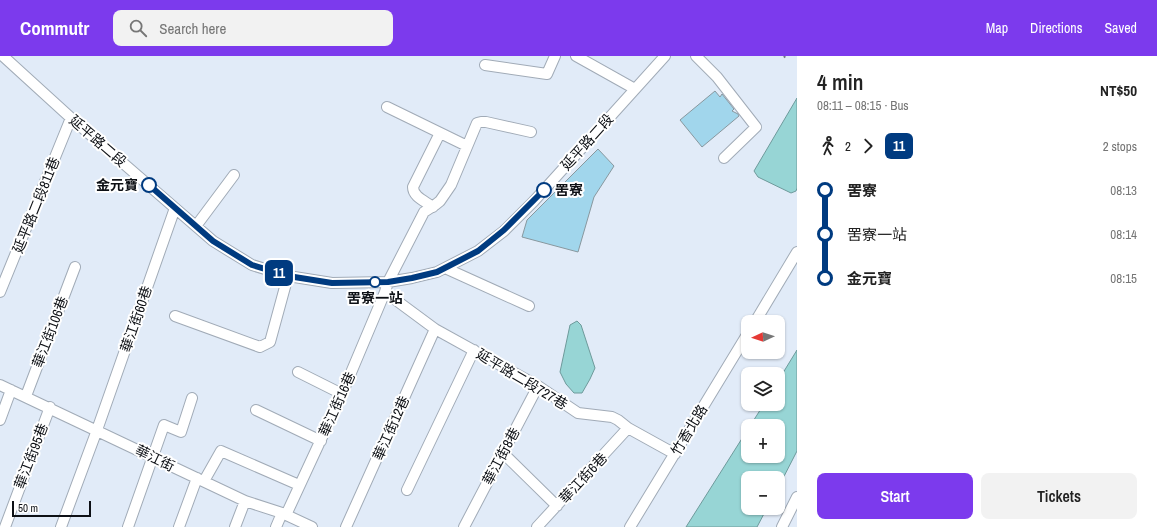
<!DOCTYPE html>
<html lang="en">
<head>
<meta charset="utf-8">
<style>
	body { margin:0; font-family:"Archivo Narrow","Noto Sans TC",sans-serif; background:#f2f2f2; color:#222; height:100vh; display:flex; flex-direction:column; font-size:15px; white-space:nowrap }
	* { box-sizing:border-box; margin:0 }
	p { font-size:13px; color:#767676 }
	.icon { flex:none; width:22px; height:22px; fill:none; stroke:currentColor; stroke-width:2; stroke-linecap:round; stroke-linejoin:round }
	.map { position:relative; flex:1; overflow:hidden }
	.panel { display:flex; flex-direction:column; background:#fff; width:360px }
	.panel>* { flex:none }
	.badge { padding:0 8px; border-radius:6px; font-size:14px; line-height:26px }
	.needle { width:26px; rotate:267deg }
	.fabs { position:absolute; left:741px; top:259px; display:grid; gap:8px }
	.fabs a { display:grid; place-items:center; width:44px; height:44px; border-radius:8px; background:#fff; box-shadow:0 1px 3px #0004; font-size:20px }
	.scale { position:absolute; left:12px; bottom:10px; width:79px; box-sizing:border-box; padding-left:4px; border:2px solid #0d1015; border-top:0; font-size:11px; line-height:14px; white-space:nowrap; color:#0d1015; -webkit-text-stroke:3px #fff; paint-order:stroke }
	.map>.badge { position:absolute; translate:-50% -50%; box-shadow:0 0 0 2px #fff }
	.legs { display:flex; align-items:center; gap:6px; height:44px; padding:0 20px; font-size:13px }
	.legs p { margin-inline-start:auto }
	.head { display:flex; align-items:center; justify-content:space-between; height:68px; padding:0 20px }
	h1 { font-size:22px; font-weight:600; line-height:30px }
	.button { display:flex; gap:8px; margin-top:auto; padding:8px 20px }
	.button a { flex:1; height:46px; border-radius:8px; background:#7c3aed; color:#fff; font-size:16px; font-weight:600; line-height:46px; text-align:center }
	.button a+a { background:#f2f2f2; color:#222 }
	ul { padding:0 20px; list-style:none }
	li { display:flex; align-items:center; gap:14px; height:44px; font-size:15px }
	li i { display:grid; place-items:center; width:6px; height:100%; margin:0 5px; background:currentColor }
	li i::after { content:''; width:10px; height:10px; margin:-5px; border:3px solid; border-radius:50%; background:#fff }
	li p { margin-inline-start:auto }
	li:first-child i { background:linear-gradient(#0000 50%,currentColor 0) }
	li:last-child i { background:linear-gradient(currentColor 50%,#0000 0) }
	header { display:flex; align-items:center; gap:24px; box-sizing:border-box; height:56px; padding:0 20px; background:#7c3aed; color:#fff }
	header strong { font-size:19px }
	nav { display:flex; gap:22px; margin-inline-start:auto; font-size:14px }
	.search { width:280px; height:36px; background:#f2f2f2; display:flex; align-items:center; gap:10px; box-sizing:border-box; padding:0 14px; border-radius:8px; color:#767676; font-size:15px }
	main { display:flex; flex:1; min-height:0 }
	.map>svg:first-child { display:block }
	.water { fill:#97d5d5; stroke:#6e9a9b }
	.building { fill:#a1d6ec; stroke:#88989f }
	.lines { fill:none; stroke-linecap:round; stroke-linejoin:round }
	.minor-casing { stroke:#a1abb7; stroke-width:12 }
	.path { stroke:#717881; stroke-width:2; stroke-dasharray:2 3; stroke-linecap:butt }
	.minor { stroke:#fff; stroke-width:10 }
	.line-1-casing { stroke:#fff; stroke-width:9 }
	.line-1 { stroke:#003b80; stroke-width:6 }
	.stop-1-dot { fill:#fff; stroke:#003b80; stroke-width:2 }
	.labels { text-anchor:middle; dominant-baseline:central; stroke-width:4; stroke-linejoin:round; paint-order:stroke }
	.street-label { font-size:14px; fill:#0d1015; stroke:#fff }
	.stop-label { font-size:14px; font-weight:bold; fill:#0d1015; stroke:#fff; text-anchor:end }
</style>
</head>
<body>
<header>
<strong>Commutr</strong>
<div class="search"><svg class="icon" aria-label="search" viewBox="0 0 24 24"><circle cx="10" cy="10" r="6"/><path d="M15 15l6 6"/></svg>Search here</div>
<nav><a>Map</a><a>Directions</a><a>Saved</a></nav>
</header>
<main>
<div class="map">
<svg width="797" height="471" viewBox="0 0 797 471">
	<rect width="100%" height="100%" fill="#e1ebf8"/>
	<path class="water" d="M797,42V132L796,135L791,137L758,121L754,115Z
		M577,265L581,269L595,312L590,323L582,337H574L566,328L560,316L570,269Z
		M797,294V395L778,432V422H748V452H767L757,471H686L748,373V400H778V370H750L764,348H778V325Z"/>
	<path class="building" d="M715,35L720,41L722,38L734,53L732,55L738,58L739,60L702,91L680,64Z
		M598,93L614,110L594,141L578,196L522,181L527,164Z"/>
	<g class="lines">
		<defs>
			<path id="minor" d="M3,0L71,62L213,185L252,209L288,220L332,227L388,226L412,222L437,216L478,195L504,175L534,145L665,0
				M576,0L635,33
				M696,0L717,21L756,71L724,102
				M485,9L547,18L555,0
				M387,51L467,90
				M531,76L486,66H481L477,67L451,129L440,145L435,149L424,156L388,226L385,236L435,273L538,330L578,357L612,361L618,364L628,372L675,398
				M433,151C425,145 413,141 413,131L440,77
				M196,170L234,119
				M445,212L529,250
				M0,236L71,62
				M175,260L260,291L270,286L288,220
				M755,266L797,196
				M298,316L342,338
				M0,329L245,445L282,457L312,471
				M26,340L75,211
				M256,354L321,385
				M0,364L11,334
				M503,397L557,450
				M204,425L221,395L299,429
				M407,434L474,294
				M286,459L342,338L385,236
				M5,471L50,351
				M61,471L97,374L175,152
				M128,471L164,369L181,376L192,342
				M179,471L197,422
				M235,471L245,445
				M276,471L282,457
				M346,471L435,273
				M464,471L538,330
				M537,471L628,372
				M630,471L748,277
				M782,471L797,441"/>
		</defs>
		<use href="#minor" class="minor-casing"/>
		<path class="path" d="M784,0L786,3"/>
		<use href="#minor" class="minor"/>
	</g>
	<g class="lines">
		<defs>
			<path id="line-1" d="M149,129L213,185L252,209L288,220L332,227L388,226L412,222L437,216L478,195L504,174L544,134"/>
		</defs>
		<use href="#line-1" class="line-1-casing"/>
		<use href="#line-1" class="line-1"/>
	</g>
	<g class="stop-1-dot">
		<circle cx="149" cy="129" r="7"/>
		<circle cx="544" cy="134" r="7"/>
		<circle cx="375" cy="226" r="5"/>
	</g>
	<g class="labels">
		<g class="street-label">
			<text transform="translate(98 85) rotate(41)">延平路二段</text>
			<text transform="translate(587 86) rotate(-48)">延平路二段</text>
			<text transform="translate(36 149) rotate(-68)">延平路二段811巷</text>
			<text transform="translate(136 263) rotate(-71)">華江街60巷</text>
			<text transform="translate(50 276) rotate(-69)">華江街106巷</text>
			<text transform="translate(522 323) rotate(31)">延平路二段727巷</text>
			<text transform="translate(337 348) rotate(-66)">華江街16巷</text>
			<text transform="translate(391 372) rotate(-66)">華江街12巷</text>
			<text transform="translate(689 374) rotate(-59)">竹香北路</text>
			<text transform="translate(31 400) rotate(-69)">華江街95巷</text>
			<text transform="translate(501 400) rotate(-62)">華江街8巷</text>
			<text transform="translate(155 402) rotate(26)">華江街</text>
			<text transform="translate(583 422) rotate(-47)">華江街6巷</text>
		</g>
		<g class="stop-label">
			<text x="138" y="129">金元寶</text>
			<text x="555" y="134" text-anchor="start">罟寮</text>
			<text x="375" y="242" text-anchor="middle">罟寮一站</text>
		</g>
	</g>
</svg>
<div class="fabs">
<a><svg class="needle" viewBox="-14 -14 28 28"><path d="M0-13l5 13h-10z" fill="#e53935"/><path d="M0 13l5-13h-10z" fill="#767676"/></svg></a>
<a><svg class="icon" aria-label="layers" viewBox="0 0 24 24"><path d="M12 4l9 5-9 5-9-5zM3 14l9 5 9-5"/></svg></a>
<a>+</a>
<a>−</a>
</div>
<div class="scale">50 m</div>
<b class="badge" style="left:279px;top:217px;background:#003b80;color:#fff">11</b>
</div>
<section class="panel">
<div class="head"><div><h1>4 min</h1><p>08:11 – 08:15 · Bus</p></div><b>NT$50</b></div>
<div class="legs"><svg class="icon" aria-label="walk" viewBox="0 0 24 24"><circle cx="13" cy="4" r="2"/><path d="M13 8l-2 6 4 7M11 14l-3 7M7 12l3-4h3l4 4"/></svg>2<svg class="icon" aria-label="forward" viewBox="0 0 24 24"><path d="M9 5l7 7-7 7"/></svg><b class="badge" style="background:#003b80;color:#fff">11</b><p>2 stops</p></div>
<ul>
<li><i style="color:#003b80"></i><b>罟寮</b><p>08:13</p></li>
<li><i style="color:#003b80"></i><span>罟寮一站</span><p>08:14</p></li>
<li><i style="color:#003b80"></i><b>金元寶</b><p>08:15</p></li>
</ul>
<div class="button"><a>Start</a><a>Tickets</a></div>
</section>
</main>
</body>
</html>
